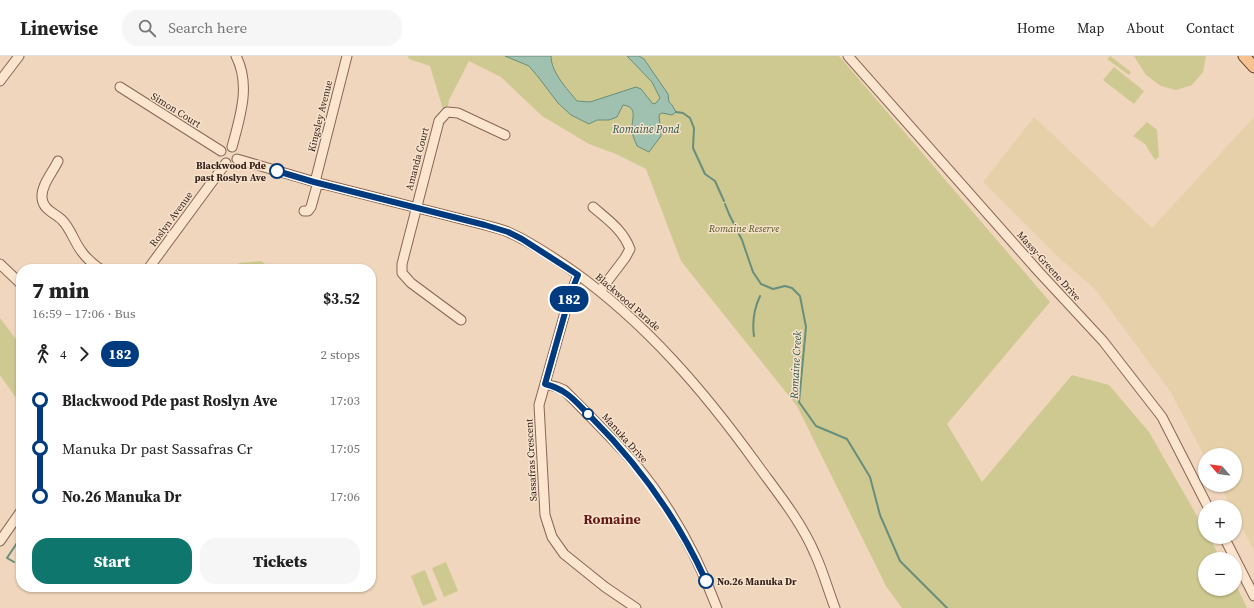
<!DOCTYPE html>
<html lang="en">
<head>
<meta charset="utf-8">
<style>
	body { margin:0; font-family:"Source Serif 4",serif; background:#f6f6f6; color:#222; height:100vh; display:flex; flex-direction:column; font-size:15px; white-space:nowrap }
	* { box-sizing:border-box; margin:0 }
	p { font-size:13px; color:#767676 }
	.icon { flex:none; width:22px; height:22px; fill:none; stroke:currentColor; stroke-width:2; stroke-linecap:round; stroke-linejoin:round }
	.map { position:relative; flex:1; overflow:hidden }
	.details { position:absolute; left:16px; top:208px; width:360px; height:328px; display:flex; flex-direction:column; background:#fff; border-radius:16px; box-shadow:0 1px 3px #0004 }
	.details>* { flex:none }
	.badge { padding:0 8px; border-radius:13px; font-size:14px; line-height:26px }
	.needle { width:26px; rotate:298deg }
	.buttons { position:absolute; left:1198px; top:392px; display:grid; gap:8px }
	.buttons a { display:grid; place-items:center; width:44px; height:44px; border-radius:50%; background:#fff; box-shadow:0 1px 3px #0004; font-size:20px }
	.map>.badge { position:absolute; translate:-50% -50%; box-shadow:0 0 0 2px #fff }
	.legs { display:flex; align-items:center; gap:6px; height:44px; padding:0 16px; font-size:13px }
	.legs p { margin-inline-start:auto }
	.overview { display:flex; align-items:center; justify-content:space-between; height:68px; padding:0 16px }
	h1 { font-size:22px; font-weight:800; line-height:30px }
	.button { display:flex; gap:8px; margin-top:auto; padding:8px 16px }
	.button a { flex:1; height:46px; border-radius:16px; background:#0f766e; color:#fff; font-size:16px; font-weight:800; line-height:46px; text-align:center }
	.button a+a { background:#f6f6f6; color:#222 }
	ul { padding:0 16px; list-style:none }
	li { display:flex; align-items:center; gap:14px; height:48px; font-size:15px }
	li i { display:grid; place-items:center; width:6px; height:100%; margin:0 5px; background:currentColor }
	li i::after { content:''; width:10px; height:10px; margin:-5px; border:3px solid; border-radius:50%; background:#fff }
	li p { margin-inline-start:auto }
	li:first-child i { background:linear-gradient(#0000 50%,currentColor 0) }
	li:last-child i { background:linear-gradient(currentColor 50%,#0000 0) }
	header { display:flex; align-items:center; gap:24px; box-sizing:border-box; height:56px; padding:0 20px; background:#fff; border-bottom:1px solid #e0e0e0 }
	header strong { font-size:19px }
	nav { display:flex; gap:22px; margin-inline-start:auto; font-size:14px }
	.search { width:280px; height:36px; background:#f6f6f6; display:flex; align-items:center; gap:10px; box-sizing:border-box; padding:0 14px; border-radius:16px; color:#767676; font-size:15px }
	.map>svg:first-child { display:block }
	.farmland { fill:#e6d0a9 }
	.green { fill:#cec990 }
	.water { fill:#a0c1b0; stroke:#688e7d }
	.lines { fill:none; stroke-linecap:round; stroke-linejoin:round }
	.stream { stroke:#688e7d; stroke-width:2 }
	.minor-casing { stroke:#865; stroke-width:11 }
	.major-casing { stroke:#55352a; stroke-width:13 }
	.minor { stroke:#fbe5cf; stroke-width:9 }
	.major { stroke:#f7c290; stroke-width:11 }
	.line-1-casing { stroke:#fff; stroke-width:9 }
	.line-1 { stroke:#003b80; stroke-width:6 }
	.stop-1-dot { fill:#fff; stroke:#003b80; stroke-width:2 }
	.labels { text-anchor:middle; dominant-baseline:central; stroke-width:3; stroke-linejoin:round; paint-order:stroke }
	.street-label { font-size:10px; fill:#36221b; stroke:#f7e2cc }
	.stop-label { font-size:10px; font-weight:bold; fill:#36221b; stroke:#f7e2cc; text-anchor:end }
	.park-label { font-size:10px; font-style:italic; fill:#525420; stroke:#f7e2cc }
	.water-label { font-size:11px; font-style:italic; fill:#29574b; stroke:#f7e2cc }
	.district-label { font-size:14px; font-weight:bold; fill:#651818; stroke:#f7e2cc }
</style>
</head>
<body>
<header>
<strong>Linewise</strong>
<div class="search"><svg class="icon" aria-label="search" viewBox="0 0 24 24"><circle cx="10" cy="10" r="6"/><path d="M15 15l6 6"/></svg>Search here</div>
<nav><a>Home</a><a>Map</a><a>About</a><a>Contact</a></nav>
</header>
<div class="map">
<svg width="1254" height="552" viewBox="0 0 1254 552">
	<rect width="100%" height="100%" fill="#f0d6bc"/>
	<path class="farmland" d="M1034,61L1152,172L1254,61V494L1235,458V451H1231L1220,429H1235V399H1205V401L1170,335L1095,233L1058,201L983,126Z"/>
	<path class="green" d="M408,0H839L1050,246L947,368L982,426L1072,319L1109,329L1149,376L1205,474V481H1209L1221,503H1205V533H1235V527L1247,552H902L886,530L797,350L681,205L646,113L616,98L589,88L542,60L501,21L469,5L449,44L448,50L443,53L430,10L409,3Z
		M1110,0L1131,16L1129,19L1107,3Z
		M1134,0H1206L1203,16L1192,29L1176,34L1161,30L1146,19Z
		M1114,11L1144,35L1134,48L1103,24Z
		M1147,66L1157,74L1159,101L1155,104L1145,88L1133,80Z
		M261,205L272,213H233L239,207Z
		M0,262L21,290V349L0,319Z
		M446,506L458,535L444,541L432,512Z
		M425,514L437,544L423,550L411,520Z"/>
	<path class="water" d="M505,0H551C551,16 567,33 577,45L590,46L636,31L641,33L653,48L656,47L660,42L652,26L627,0H639L644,3L668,38L669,46L672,49L676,56L672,59L662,57L659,59L661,80L649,96L637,90C635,85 632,79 632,74C631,64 639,51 623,49L617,61L609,64H597L589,68L571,59L558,47L539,22L529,10Z"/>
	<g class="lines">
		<path class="stream" d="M676,56L683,57L690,62L694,72L693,92L705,118L715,125L724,145
			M725,148L729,158L742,184L753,216L761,228L773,233L785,230L792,232L800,240L806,271L799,346L816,370L847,383L870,421L880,459L900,505L947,552
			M754,280C752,266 754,253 760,240
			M14,506L7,502L21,481"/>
		<defs>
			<path id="minor" d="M848,0L1039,216L1103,285L1162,361L1208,451
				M0,25L19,0
				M120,31L221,95
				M232,91C240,61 251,29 236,0
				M237,103L315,126L485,169C493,171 501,173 508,176C531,186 553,201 573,215C646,267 704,335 756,407C777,436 801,465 815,498C823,515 828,534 835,552
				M58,105C53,116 41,129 42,142C43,154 55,157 62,164C71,173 74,186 82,196C87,203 93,208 100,213
				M315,126L347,0
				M593,151C608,164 623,174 630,193L625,202L600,235
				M304,155H308L311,151L318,126
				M0,208L21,228
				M148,213L226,107
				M578,219L570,239L539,349L545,459L552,481L564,498L605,531L636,552
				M461,264L411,227L402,217V208L439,65L447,56L458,57L505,79
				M545,328L557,331L564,334C589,359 613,383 636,409C671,451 698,501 717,552
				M1224,481L1254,540
				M0,485L21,455"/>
			<path id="major" d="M1244,0L1254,11"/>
		</defs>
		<use href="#minor" class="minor-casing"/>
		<use href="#major" class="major-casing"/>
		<use href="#minor" class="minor"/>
		<use href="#major" class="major"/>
	</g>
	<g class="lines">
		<defs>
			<path id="line-1" d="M277,115L314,126L485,169L508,176L522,183L578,219L570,239L545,328C568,334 575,345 591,361C639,409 678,463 706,525"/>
		</defs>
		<use href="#line-1" class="line-1-casing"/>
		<use href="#line-1" class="line-1"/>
	</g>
	<g class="stop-1-dot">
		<circle cx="277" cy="115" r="7"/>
		<circle cx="588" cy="358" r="5"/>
		<circle cx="706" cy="525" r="7"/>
	</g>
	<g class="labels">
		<g class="street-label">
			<text transform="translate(176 54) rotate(32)">Simon Court</text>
			<text transform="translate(320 60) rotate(-76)">Kingsley Avenue</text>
			<text transform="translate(417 103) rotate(-75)">Amanda Court</text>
			<text transform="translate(171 163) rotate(-54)">Roslyn Avenue</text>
			<text transform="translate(1049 210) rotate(48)">Massy-Greene Drive</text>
			<text transform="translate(628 246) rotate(41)">Blackwood Parade</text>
			<text transform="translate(625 382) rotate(48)">Manuka Drive</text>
			<text transform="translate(531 404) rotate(-93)">Sassafras Crescent</text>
		</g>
		<g class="stop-label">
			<text x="266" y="109">Blackwood Pde<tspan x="266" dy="12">past Roslyn Ave</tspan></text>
			<text x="717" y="525" text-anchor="start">No.26 Manuka Dr</text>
		</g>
		<g class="park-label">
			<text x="744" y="172">Romaine Reserve</text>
		</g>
		<g class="water-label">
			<text x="646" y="73">Romaine Pond</text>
			<text transform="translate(796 309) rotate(-87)">Romaine Creek</text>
		</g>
		<g class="district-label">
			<text x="612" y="463">Romaine</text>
		</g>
	</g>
</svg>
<div class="buttons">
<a><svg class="needle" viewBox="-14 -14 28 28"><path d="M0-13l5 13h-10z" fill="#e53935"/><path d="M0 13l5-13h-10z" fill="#767676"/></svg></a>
<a>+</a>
<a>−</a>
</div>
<b class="badge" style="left:569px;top:243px;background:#003b80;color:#fff">182</b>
<section class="details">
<div class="overview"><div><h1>7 min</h1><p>16:59 – 17:06 · Bus</p></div><b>$3.52</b></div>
<div class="legs"><svg class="icon" aria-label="walk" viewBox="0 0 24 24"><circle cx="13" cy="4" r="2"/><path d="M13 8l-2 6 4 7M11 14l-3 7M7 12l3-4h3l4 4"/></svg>4<svg class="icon" aria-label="forward" viewBox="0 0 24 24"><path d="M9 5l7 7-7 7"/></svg><b class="badge" style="background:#003b80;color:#fff">182</b><p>2 stops</p></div>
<ul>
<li><i style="color:#003b80"></i><b>Blackwood Pde past Roslyn Ave</b><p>17:03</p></li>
<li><i style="color:#003b80"></i><span>Manuka Dr past Sassafras Cr</span><p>17:05</p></li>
<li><i style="color:#003b80"></i><b>No.26 Manuka Dr</b><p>17:06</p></li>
</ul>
<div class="button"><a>Start</a><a>Tickets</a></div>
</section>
</div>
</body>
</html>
